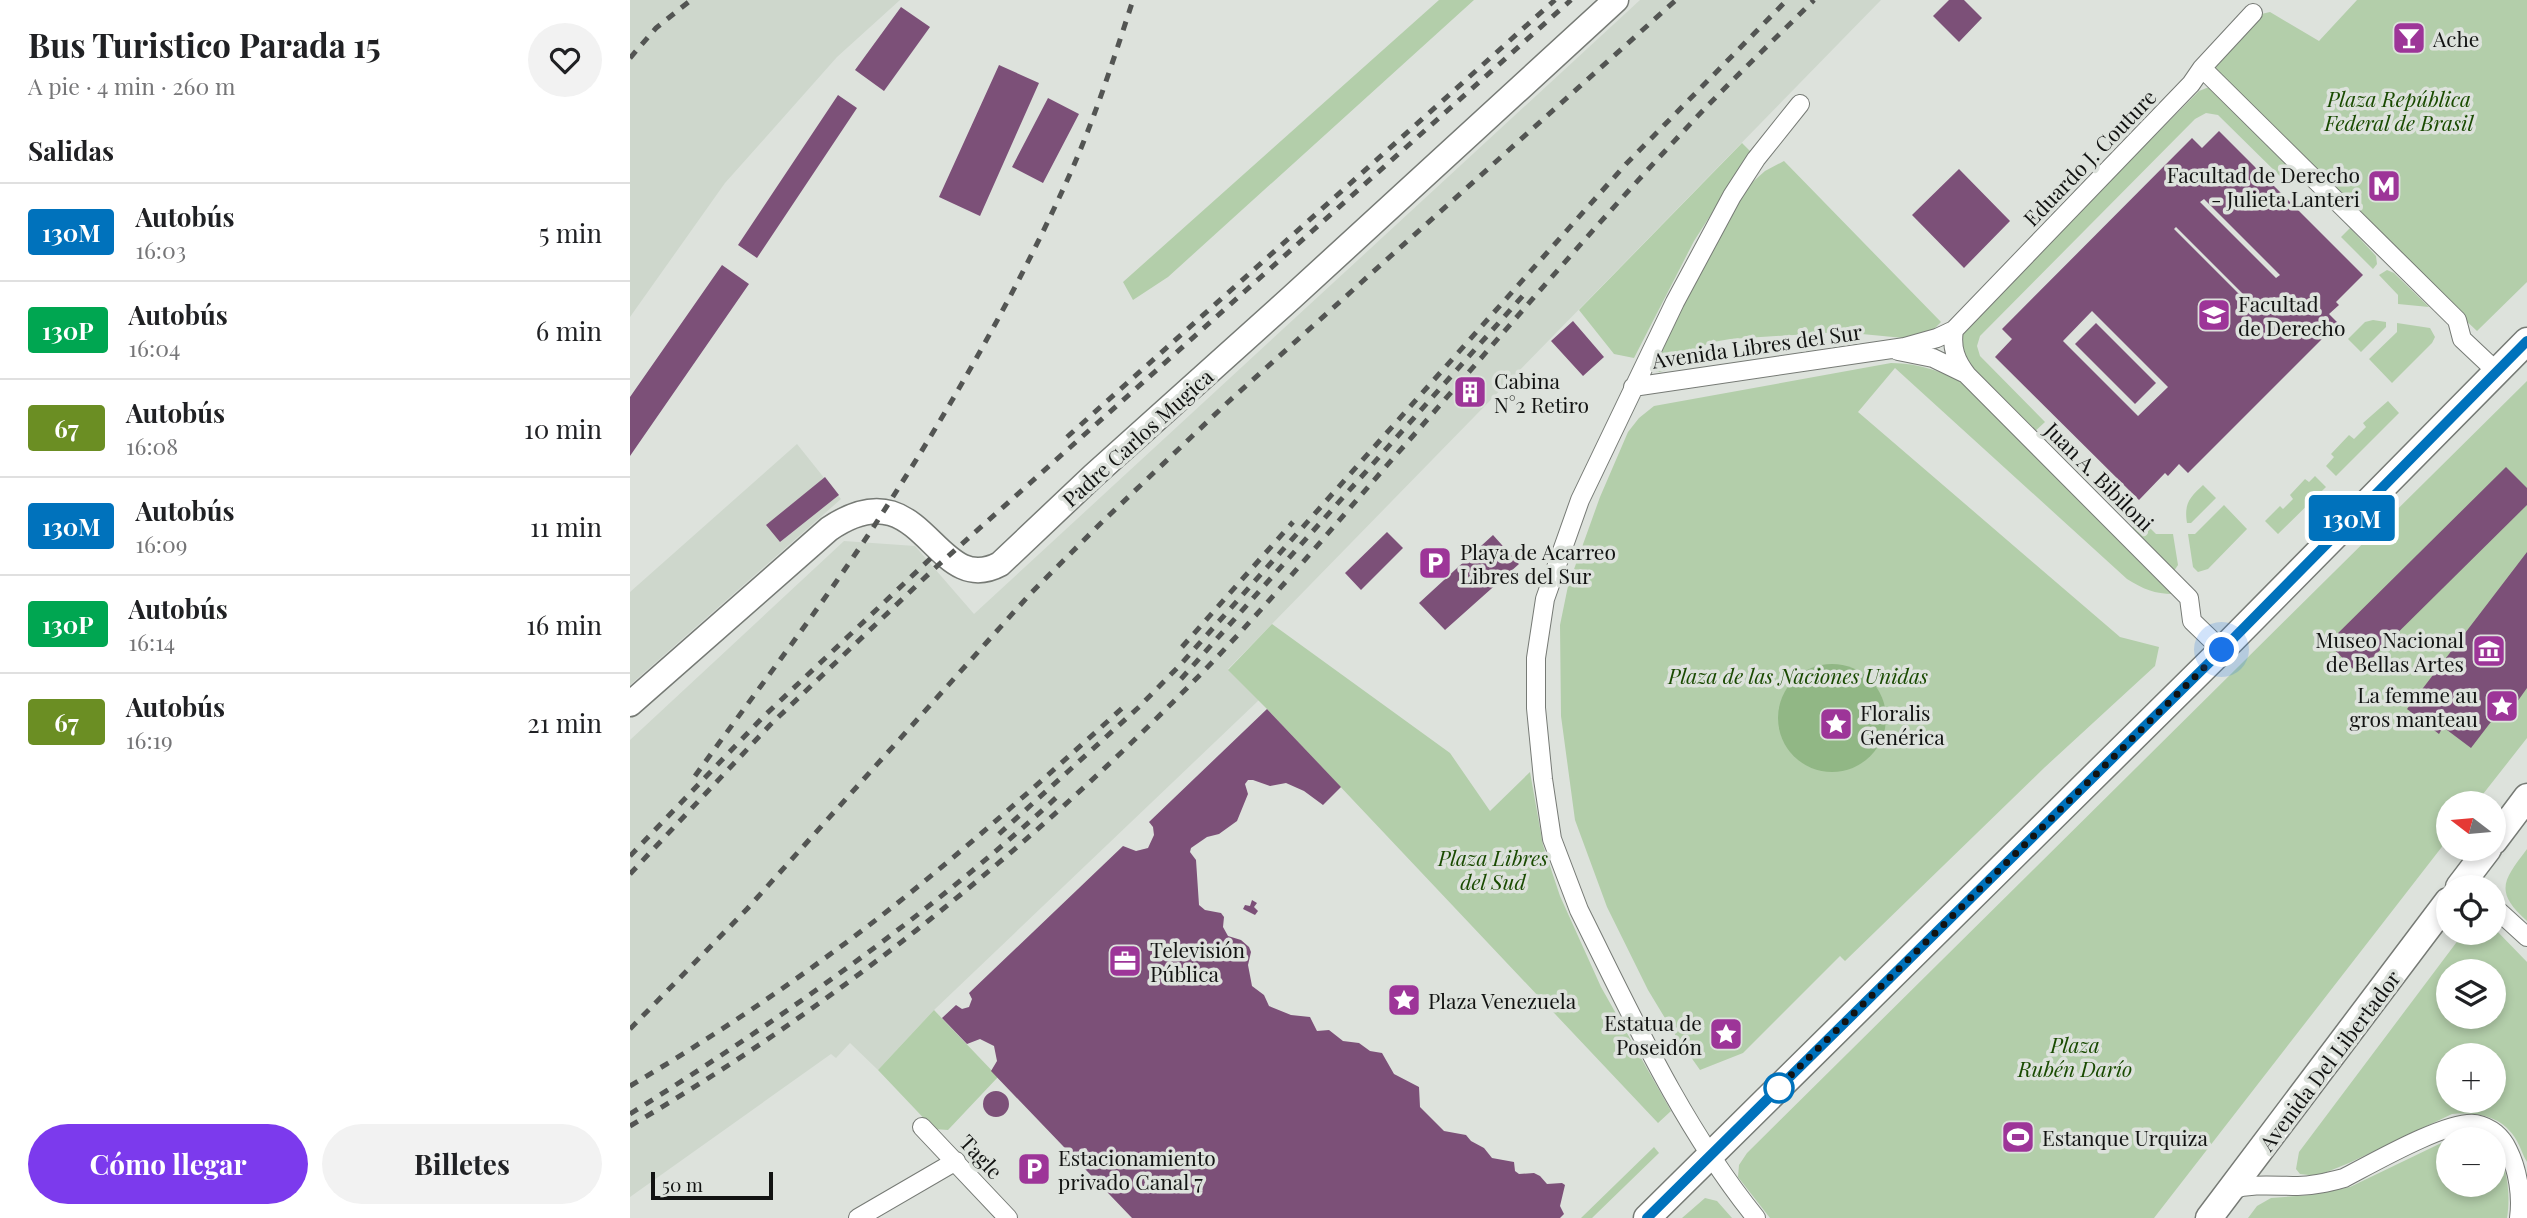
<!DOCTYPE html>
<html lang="es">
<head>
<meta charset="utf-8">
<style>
	body { margin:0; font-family:"Playfair Display",serif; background:#f2f2f2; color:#202124; height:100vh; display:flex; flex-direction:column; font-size:26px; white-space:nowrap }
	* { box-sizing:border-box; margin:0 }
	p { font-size:23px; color:#757577 }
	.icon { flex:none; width:38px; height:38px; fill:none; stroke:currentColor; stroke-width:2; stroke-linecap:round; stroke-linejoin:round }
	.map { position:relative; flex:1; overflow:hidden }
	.sheet { display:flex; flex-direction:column; background:#fff; width:630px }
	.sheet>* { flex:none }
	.badge { padding:0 14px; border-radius:5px; font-size:24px; line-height:46px }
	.needle { width:46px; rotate:286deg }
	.buttons { position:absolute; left:1806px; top:791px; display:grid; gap:14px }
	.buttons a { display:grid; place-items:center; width:70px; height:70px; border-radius:50%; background:#fff; box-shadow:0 4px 10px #0003; font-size:35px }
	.scale { position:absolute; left:21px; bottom:18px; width:122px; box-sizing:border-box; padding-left:7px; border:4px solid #121312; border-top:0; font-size:19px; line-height:24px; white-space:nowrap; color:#121312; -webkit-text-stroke:5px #dde2dc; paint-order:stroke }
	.you { position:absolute; width:35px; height:35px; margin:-18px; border:5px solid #fff; border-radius:50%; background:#1a73e8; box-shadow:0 0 0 10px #1a73e833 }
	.map>.badge { position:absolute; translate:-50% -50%; box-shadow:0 0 0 4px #fff }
	h2 { padding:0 28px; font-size:26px; line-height:63px }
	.round { display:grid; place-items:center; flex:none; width:74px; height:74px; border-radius:37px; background:#f2f2f2 }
	.summary { display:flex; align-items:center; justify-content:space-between; height:119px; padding:0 28px }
	h1 { font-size:33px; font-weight:700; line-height:52px }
	.primary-button { display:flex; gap:14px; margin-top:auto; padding:14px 28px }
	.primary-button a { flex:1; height:80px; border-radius:42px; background:#7c3aed; color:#fff; font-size:28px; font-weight:700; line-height:80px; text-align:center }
	.primary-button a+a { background:#f2f2f2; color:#202124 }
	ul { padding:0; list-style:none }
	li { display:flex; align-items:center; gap:21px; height:98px; padding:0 28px; border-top:2px solid #e0e0e0 }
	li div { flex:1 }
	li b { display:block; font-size:26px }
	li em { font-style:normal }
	li .badge { min-width:77px; font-weight:700; text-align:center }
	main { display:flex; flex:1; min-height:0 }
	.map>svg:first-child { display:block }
	.built { fill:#ced7cc }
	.green { fill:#b3ceaa; fill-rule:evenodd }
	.water { fill:#91b785 }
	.building { fill:#7c5078; fill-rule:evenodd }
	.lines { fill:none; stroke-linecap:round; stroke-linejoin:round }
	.street-casing { stroke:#767a75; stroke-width:20 }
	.secondary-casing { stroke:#767a75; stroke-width:27 }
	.primary-casing { stroke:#767a75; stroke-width:29 }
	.street { stroke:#fff; stroke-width:18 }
	.secondary { stroke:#fff; stroke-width:24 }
	.primary { stroke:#fff; stroke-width:26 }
	.rail { stroke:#535553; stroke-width:5; stroke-dasharray:9 9; stroke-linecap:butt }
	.line-casing { stroke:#fff; stroke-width:16 }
	.line { stroke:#0072bc; stroke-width:10 }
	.walk { stroke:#121312; stroke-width:7; stroke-dasharray:0 12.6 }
	.stop-dot { fill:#fff; stroke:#0072bc; stroke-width:3.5 }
	.labels { text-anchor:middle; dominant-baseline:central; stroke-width:7; stroke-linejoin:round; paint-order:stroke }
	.poi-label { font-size:21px; fill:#121312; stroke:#dde2dc; text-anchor:start }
	.park-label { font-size:21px; font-style:italic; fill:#194a01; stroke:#dde2dc }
	.street-label { font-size:21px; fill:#121312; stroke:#dde2dc }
</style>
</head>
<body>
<main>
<section class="sheet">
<div class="summary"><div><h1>Bus Turistico Parada 15</h1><p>A pie · 4 min · 260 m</p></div><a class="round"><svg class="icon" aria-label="heart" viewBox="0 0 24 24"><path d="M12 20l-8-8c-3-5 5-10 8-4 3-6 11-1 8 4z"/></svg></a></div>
<h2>Salidas</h2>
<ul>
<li><span class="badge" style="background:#0072bc;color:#fff">130M</span><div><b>Autobús</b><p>16:03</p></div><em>5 min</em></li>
<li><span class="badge" style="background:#00a651;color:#fff">130P</span><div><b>Autobús</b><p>16:04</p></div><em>6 min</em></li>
<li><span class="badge" style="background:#6b8e23;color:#fff">67</span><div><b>Autobús</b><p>16:08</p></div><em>10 min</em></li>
<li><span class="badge" style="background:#0072bc;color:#fff">130M</span><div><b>Autobús</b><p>16:09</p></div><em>11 min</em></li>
<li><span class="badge" style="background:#00a651;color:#fff">130P</span><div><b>Autobús</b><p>16:14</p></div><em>16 min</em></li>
<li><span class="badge" style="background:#6b8e23;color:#fff">67</span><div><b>Autobús</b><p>16:19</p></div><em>21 min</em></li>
</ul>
<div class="primary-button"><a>Cómo llegar</a><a>Billetes</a></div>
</section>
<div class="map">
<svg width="1897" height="1218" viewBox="0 0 1897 1218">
	<rect width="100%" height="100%" fill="#dde2dc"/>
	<path class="built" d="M0,0H270L207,57L95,183L0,317Z
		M1010,0H1251L598,669L629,700L304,1010L248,1070L220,1043L206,1058L201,1054L0,1197V740L214,541L285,546L344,614Z
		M167,444L211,499L0,685V592Z"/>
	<path class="green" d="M809,0H844L538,277L503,300L493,282Z
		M1727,0H1897V282L1847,331L1775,263L1576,65L1627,15L1640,12L1689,41Z
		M1579,87L1667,168L1655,181L1588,115L1576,113L1565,119L1350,336L1347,346L1350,356L1415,422L1402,434L1334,364L1331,337L1334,328L1569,91Z
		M1112,143L1121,152L1064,241L1004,358L984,354L949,310Z
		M1154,161L1311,322L1299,334L1284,339L1211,332L1100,339L1078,343L1045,367L1030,372H1014L1108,195L1135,171Z
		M1720,228L1746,256L1747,264L1743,269L1711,237Z
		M1757,270L1764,273L1799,307L1768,304V295L1749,275Z
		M1743,320L1756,322V327L1731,352L1718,339L1735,322Z
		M1767,323L1800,328L1805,337L1802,343L1762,383L1739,359L1767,332Z
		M1261,363C1291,363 1316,373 1342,387L1543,594C1525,594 1513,589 1497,579L1265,368L1228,412L1490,637L1529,647L1525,666L1414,768L1215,961L1210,956L1113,1053L1070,1070L1044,1033L1018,990L977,907L945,820L931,716L930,625L938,586L970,497L998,432L1009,418L1024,406Z
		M1897,381V738L1846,803H1818V839L1524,1218H1140L1108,1177L1109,1165L1117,1153Z
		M1758,401L1769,413L1706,476L1696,466L1704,457L1701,454L1719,435L1724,439L1736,427L1733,423Z
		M1685,476L1696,487L1648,534L1635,521L1650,506L1653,509L1663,499L1660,495L1675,479L1679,482Z
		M1573,485L1586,498L1561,523H1557C1554,504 1559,498 1573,485Z
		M1594,505L1617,529L1578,569L1568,572L1563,567L1558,534H1565Z
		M1508,516L1526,534H1543L1548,565L1544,571L1503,532V524Z
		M642,624L820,753L860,811L900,772L913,845L930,896L971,987L1041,1111L1028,1123L637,709L598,670Z
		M1897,849V921C1864,891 1873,881 1897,849Z
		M1864,928L1897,962V1162C1893,1156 1891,1148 1887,1141C1873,1116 1848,1112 1822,1114L1719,1163L1687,1176L1670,1174L1666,1169L1669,1152L1832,935L1834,933H1864ZM1818,971H1864V1017H1818ZM1818,1055H1864V1101H1818Z
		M304,1010L368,1077L318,1130L304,1129L248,1070Z
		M1832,1133H1848L1858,1139H1818V1185H1864V1144C1877,1165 1881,1193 1877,1218H1618L1627,1206L1641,1198L1680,1195L1720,1187Z
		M1024,1147L1029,1153L962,1218H951Z
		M1075,1198L1087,1201L1102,1218H1052Z"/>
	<path class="water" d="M1148 718a54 54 0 1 1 108 0a54 54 0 1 1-108 0Z"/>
	<path class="building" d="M1319,0H1334L1352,18L1329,42L1303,16Z
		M271,7L300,27L254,91L225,70Z
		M369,65L409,83L350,216L309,197Z
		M208,95L227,108L127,258L108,245Z
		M418,98L449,114L413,183L382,167Z
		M1589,131L1733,275L1706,302L1709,305L1699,314L1708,323L1558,473L1549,464L1538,476L1535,473L1509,500L1365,357L1382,339L1372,329L1562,138L1572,148ZM1574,199L1650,275L1646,278L1570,202ZM1546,227L1622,303L1620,305L1544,229ZM1462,311L1538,387L1508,416L1433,341Z
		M1329,169L1380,221L1334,268L1282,215Z
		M92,265L119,284L0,456V397Z
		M943,321L974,357L953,376L921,341Z
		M1466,323L1526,383L1505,404L1445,344Z
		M840,379L853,391L840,405L827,393Z
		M1876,467L1897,488V505L1727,673L1698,643Z
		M195,477L209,495L150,542L136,525Z
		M757,532L773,548L731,590L715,573Z
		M863,535L889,564L815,630L789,603Z
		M1897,552V688L1887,702L1880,697L1841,748L1813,727L1809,734L1777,709Z
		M637,709L711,787L693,805L674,791L656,783L640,786L623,780H618L615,784L618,794L607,821L589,834L577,837L561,848L560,852L566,860L569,905L575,910L591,913L594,917L593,927L598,936L611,940L619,947L621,952L618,965L622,986L634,995L639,1006L661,1015L680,1017L687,1031L699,1030L713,1041L729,1043L740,1051L752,1053L764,1074L789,1087L790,1107L814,1131L836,1135L841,1141L854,1148L862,1158L884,1162L885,1171L889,1174L904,1173L910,1176L917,1184L932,1183L935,1185L930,1206L934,1214L930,1218H502L361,1071L367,1061L364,1046L350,1039L337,1044L312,1018L326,1005L332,1009L339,1007L342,999L339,993L493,846L506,851L518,848L524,835L523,827L519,822Z
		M622,900L627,903L624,907L628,911L625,915L613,909L615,905L620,906Z
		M353 1104a13 13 0 1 1 26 0a13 13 0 1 1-26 0Z"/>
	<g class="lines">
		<defs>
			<path id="street" d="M1572,68L1827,320L1832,339L1867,372
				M1324,330C1321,348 1326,361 1337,375L1559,598L1562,621L1592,650
				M1268,351L1303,358L1334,373
				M1003,387L1275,347L1307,338L1324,330L1561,84L1572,68L1623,13
				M1864,907L1897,937
				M292,1127L378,1218
				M1600,1190C1624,1183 1644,1186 1668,1186C1684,1186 1699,1182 1714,1178C1741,1164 1819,1119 1846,1124C1861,1127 1872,1137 1878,1150C1888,1170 1892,1196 1889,1218
				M228,1218L326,1161
				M1126,1218C1051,1125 1002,1016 949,910L922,839L913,779L906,708V658L915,599L950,500L1045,302L1102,196L1126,159L1170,104"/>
			<path id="secondary" d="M0,704L199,529C294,464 303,600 370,564L463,476L661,298L986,0"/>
			<path id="primary" d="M1864,841L1897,797
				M1829,887L1858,849
				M1017,1218L1592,650L1897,341
				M1579,1218L1818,901"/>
		</defs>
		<use href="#street" class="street-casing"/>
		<use href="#secondary" class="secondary-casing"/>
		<use href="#primary" class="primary-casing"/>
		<use href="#street" class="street"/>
		<use href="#secondary" class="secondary"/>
		<use href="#primary" class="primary"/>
		<path class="rail" d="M0,58L26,28L61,0
			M437,437L925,0
			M552,647L663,522
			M551,679L898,290
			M65,776C132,683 203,592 264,495C328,395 391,283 440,174C465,118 484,58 503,0
			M369,834L509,707L551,664L996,164L1157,0
			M0,856L132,718L301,558
			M0,874L140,725L305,568L941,0
			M0,1029L117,909L401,593L471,523L597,403L1046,0
			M0,1086C66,1047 132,1004 195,958C302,881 400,791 498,703
			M0,1114C151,1019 298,916 429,795
			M0,1126C207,1005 394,853 562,683C639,605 709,519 782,437C871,336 958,233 1050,135C1093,88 1139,45 1184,0"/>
	</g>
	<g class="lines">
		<defs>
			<path id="line" d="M1017,1218L1592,650L1897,341"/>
		</defs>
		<use href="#line" class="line-casing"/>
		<use href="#line" class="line"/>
		<path class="walk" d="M1149,1088L1146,1090L1592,650"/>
	</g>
	<defs>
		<symbol id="bar-square" viewBox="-11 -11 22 22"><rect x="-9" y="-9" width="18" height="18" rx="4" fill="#9d3598" stroke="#dde2dc"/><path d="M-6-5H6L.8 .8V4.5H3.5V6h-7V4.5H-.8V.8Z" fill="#fff"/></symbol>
		<symbol id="metro-square" viewBox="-11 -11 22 22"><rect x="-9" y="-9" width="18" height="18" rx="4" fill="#9d3598" stroke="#dde2dc"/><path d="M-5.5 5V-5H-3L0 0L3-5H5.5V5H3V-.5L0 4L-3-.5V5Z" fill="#fff"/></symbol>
		<symbol id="university-square" viewBox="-11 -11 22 22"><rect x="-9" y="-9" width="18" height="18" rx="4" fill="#9d3598" stroke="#dde2dc"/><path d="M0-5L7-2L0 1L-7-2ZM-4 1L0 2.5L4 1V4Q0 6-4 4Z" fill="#fff"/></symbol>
		<symbol id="building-square" viewBox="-11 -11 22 22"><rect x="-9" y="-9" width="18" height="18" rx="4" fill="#9d3598" stroke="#dde2dc"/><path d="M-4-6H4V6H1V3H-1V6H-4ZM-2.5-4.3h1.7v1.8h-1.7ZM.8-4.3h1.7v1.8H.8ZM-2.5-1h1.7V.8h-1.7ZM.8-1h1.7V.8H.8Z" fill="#fff"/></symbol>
		<symbol id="parking-square" viewBox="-11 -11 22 22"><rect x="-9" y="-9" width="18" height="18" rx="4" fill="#9d3598" stroke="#dde2dc"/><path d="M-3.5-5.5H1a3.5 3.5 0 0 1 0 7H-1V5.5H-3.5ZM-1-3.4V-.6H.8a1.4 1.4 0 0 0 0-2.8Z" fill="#fff"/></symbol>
		<symbol id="museum-square" viewBox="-11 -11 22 22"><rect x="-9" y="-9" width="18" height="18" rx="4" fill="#9d3598" stroke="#dde2dc"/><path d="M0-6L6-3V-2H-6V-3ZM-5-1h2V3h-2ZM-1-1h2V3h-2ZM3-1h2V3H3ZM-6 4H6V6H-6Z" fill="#fff"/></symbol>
		<symbol id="sight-square" viewBox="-11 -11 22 22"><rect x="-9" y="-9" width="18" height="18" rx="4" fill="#9d3598" stroke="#dde2dc"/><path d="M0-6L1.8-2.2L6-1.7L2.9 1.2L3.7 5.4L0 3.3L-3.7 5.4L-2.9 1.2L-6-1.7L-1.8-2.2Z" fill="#fff"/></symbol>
		<symbol id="office-square" viewBox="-11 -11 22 22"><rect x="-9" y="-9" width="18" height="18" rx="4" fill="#9d3598" stroke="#dde2dc"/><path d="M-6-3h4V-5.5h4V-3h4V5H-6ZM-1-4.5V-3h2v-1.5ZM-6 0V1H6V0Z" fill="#fff"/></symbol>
		<symbol id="stadium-square" viewBox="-11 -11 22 22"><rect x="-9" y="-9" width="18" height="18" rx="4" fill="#9d3598" stroke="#dde2dc"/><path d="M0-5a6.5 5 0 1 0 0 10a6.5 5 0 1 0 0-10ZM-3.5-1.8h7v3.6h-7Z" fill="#fff"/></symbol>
	</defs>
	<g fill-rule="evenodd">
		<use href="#bar-square" x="1760" y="19" width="38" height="38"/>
		<use href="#metro-square" x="1735" y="167" width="38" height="38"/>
		<use href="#university-square" x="1565" y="296" width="38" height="38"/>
		<use href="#building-square" x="821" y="373" width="38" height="38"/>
		<use href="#parking-square" x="786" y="544" width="38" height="38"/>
		<use href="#museum-square" x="1840" y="632" width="38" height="38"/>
		<use href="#sight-square" x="1853" y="687" width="38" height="38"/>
		<use href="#sight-square" x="1187" y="705" width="38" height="38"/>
		<use href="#office-square" x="476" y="942" width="38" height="38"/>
		<use href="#sight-square" x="755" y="981" width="38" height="38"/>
		<use href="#sight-square" x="1077" y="1015" width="38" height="38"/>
		<use href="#stadium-square" x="1369" y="1118" width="38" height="38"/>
		<use href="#parking-square" x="385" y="1150" width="38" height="38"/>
	</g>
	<circle class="stop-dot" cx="1149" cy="1088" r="14"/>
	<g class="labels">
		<g class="poi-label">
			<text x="1803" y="38">Ache</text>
			<text x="1730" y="174" text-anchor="end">Facultad de Derecho<tspan x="1730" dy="24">- Julieta Lanteri</tspan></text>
			<text x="1608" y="303">Facultad<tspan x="1608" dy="24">de Derecho</tspan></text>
			<text x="864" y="380">Cabina<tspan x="864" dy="24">N°2 Retiro</tspan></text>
			<text x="830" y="551">Playa de Acarreo<tspan x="830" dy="24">Libres del Sur</tspan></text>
			<text x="1834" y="639" text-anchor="end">Museo Nacional<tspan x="1834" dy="24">de Bellas Artes</tspan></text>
			<text x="1848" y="694" text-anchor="end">La femme au<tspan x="1848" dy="24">gros manteau</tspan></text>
			<text x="1230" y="712">Floralis<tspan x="1230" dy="24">Genérica</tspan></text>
			<text x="520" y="949">Televisión<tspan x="520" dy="24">Pública</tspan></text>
			<text x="798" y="1000">Plaza Venezuela</text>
			<text x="1072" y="1022" text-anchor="end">Estatua de<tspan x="1072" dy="24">Poseidón</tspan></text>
			<text x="1412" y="1137">Estanque Urquiza</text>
			<text x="428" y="1157">Estacionamiento<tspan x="428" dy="24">privado Canal 7</tspan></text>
		</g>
		<g class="park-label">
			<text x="1769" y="98">Plaza República<tspan x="1769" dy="24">Federal de Brasil</tspan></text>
			<text x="1168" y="675">Plaza de las Naciones Unidas</text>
			<text x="863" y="857">Plaza Libres<tspan x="863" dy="24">del Sud</tspan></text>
			<text x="1445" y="1044">Plaza<tspan x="1445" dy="24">Rubén Darío</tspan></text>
		</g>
		<g class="street-label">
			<text transform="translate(1459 157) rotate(-46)">Eduardo J. Couture</text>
			<text transform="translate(1127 345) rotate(-8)">Avenida Libres del Sur</text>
			<text transform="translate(507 437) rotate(-42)">Padre Carlos Mugica</text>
			<text transform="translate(1470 476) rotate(45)">Juan A. Bibiloni</text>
			<text transform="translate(1699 1060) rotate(-53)">Avenida Del Libertador</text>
			<text transform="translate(352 1156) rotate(47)">Tagle</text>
		</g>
	</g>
</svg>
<div class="buttons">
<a><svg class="needle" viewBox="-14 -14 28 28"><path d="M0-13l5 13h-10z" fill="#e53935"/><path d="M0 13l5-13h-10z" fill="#757577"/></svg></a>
<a><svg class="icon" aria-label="locate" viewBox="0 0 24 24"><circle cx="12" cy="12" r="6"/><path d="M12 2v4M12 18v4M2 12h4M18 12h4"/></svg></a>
<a><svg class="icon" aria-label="layers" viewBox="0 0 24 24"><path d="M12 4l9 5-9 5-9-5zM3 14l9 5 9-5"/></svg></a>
<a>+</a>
<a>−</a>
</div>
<div class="scale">50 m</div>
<div class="you" style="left:1592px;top:650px"></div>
<b class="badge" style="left:1722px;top:518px;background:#0072bc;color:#fff">130M</b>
</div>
</main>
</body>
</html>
